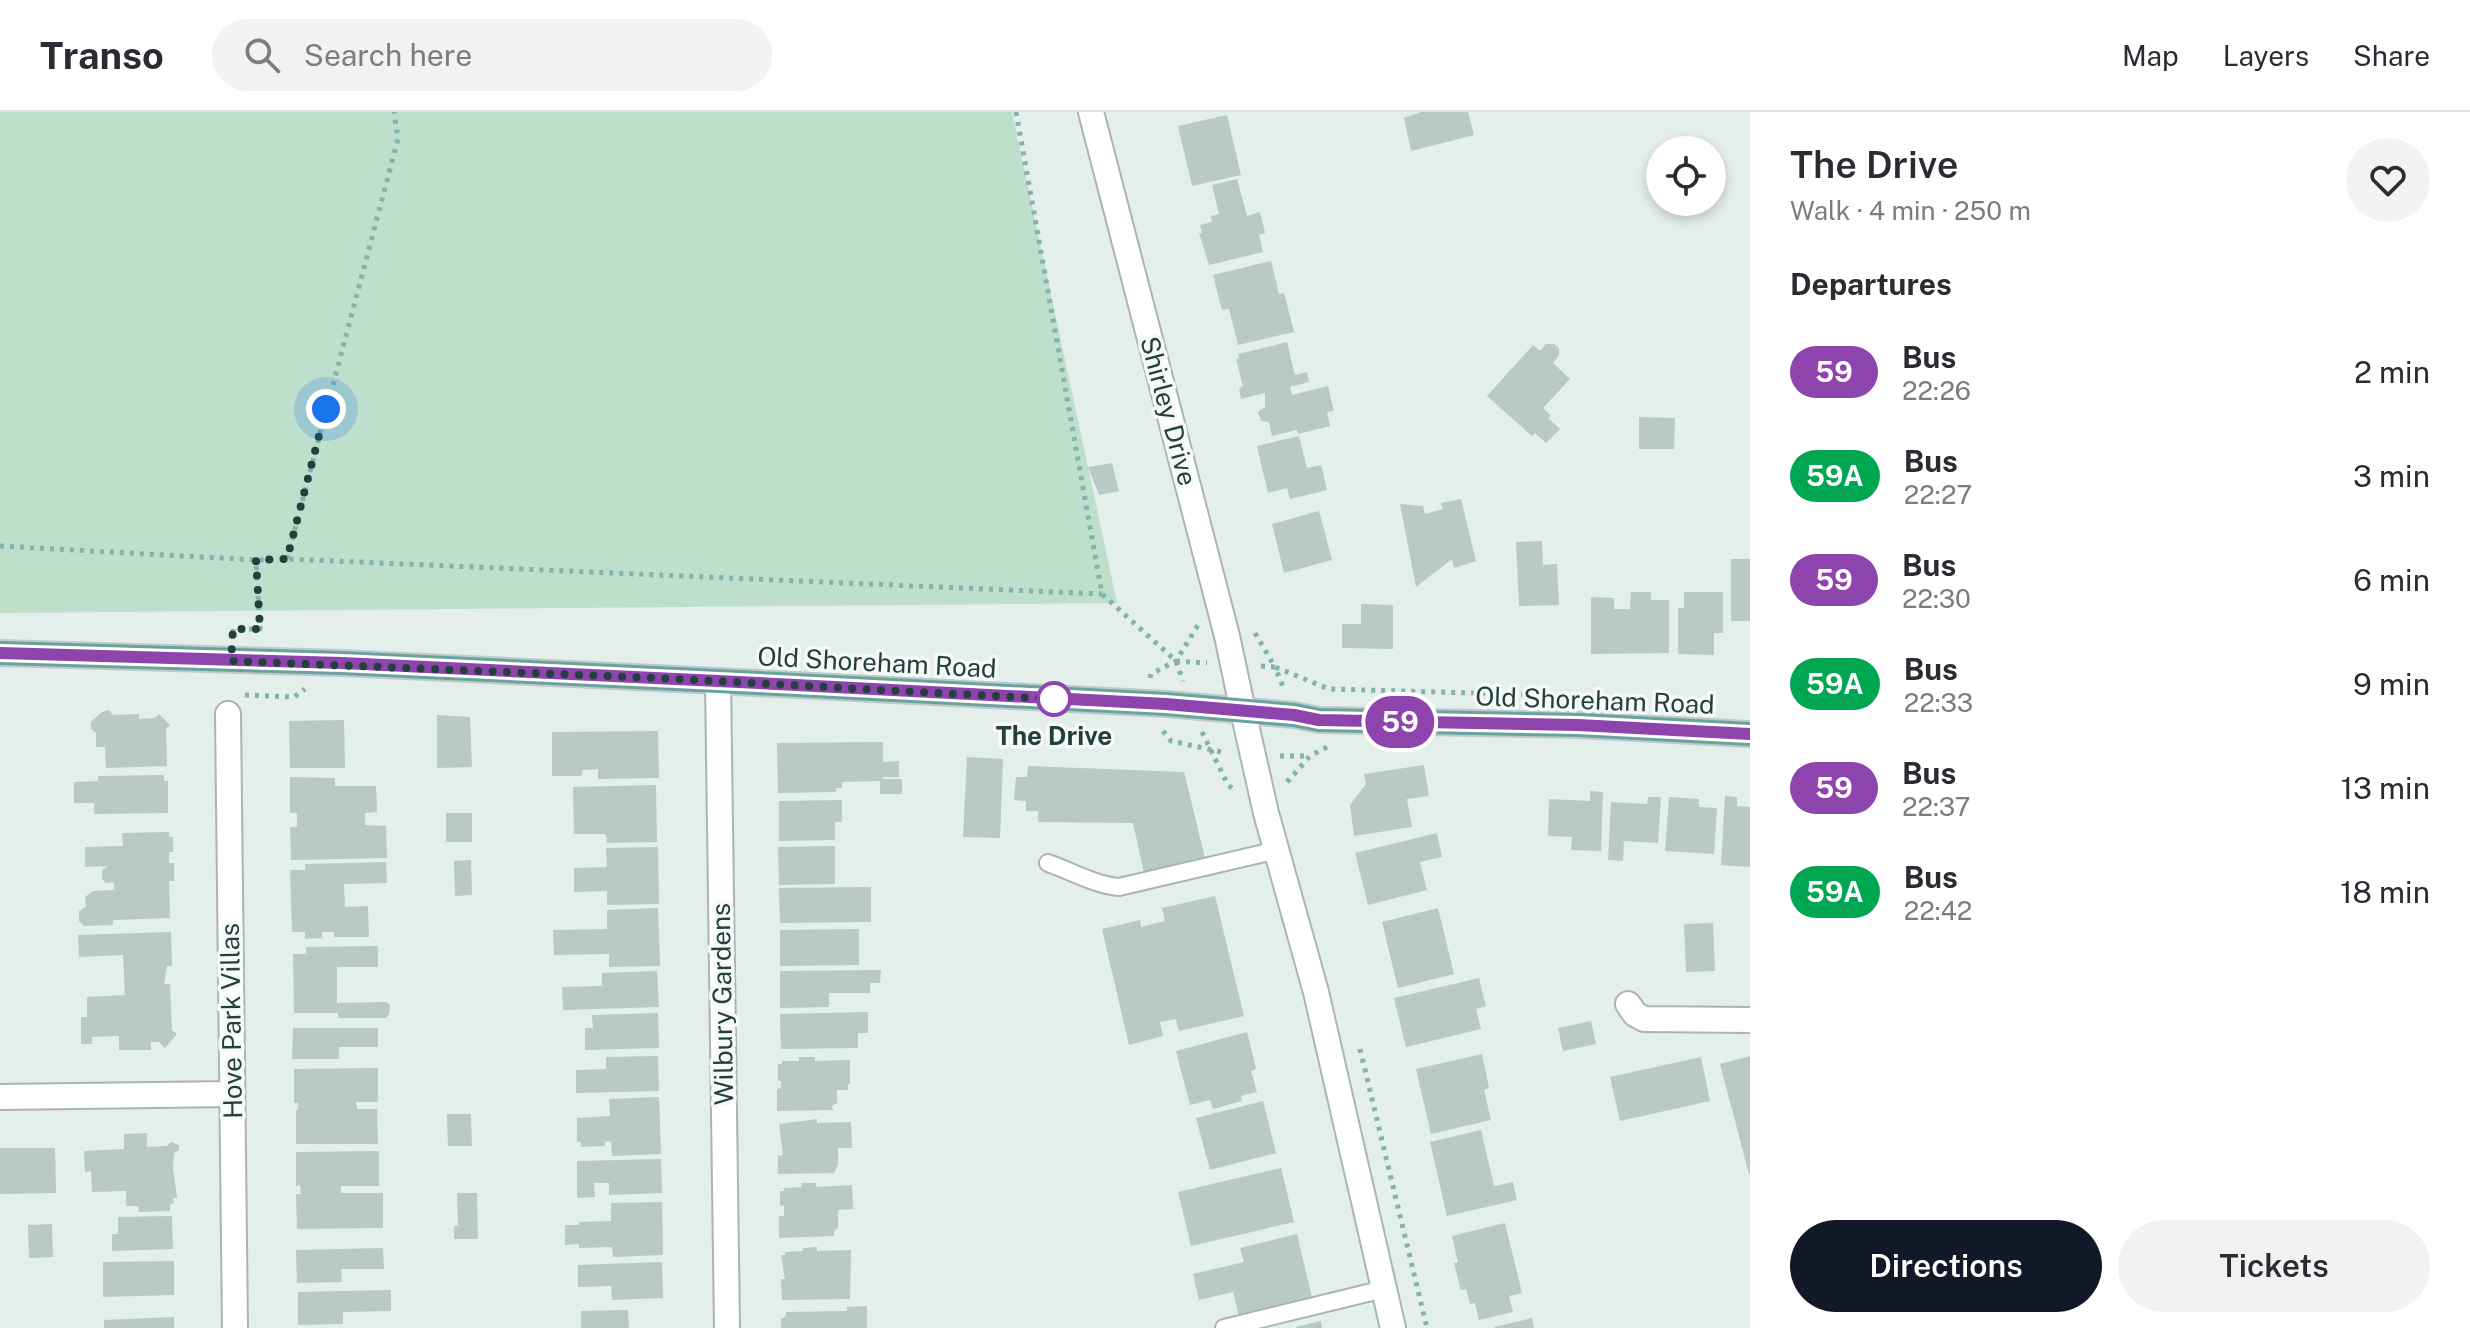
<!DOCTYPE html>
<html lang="en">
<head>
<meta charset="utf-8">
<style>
	body { margin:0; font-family:"Public Sans",sans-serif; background:#f2f2f3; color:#2b2b33; height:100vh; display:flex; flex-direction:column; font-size:30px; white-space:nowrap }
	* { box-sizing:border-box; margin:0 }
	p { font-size:26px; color:#7c7c81 }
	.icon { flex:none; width:44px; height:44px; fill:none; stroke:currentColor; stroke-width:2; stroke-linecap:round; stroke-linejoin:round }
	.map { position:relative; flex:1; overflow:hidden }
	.side { display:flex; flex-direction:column; background:#fff; width:720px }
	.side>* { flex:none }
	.badge { padding:0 16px; border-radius:26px; font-size:28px; line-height:52px }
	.buttons { position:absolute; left:1646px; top:24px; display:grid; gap:16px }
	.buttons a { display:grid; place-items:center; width:80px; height:80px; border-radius:50%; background:#fff; box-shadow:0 4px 12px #0003; font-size:40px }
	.you { position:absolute; width:40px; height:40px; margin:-20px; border:6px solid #fff; border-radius:50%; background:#1a73e8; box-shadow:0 0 0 12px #1a73e833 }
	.map>.badge { position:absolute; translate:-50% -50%; box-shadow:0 0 0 4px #fff }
	h2 { padding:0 40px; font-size:30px; line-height:72px }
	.round { display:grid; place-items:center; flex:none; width:84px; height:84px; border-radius:42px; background:#f2f2f3 }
	.summary { display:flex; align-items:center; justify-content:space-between; height:136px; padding:0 40px }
	h1 { font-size:38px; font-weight:600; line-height:60px }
	.button { display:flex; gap:16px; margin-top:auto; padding:16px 40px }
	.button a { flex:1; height:92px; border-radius:48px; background:#111827; color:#fff; font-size:32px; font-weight:600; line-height:92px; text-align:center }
	.button a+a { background:#f2f2f3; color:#2b2b33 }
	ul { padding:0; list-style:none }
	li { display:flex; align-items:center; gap:24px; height:104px; padding:0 40px }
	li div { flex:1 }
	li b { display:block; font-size:30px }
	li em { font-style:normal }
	li .badge { min-width:88px; font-weight:700; text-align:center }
	header { display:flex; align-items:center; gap:48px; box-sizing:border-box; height:112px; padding:0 40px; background:#fff; border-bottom:2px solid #e1e1e2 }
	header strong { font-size:38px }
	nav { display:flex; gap:44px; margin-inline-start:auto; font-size:28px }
	.search { width:560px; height:72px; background:#f2f2f3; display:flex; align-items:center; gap:20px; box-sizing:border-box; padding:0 28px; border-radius:44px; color:#7c7c81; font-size:30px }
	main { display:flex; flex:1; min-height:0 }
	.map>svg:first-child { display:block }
	.green { fill:#bddfcc }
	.building { fill:#b9c9c5 }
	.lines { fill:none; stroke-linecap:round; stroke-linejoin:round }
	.lane-casing { stroke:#a6b6b4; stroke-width:20 }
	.street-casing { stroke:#a6b6b4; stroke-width:28 }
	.secondary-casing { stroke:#a2bab6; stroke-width:28 }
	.primary-casing { stroke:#c1cac9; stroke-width:28 }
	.path { stroke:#84b2ac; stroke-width:5; stroke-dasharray:4 6; stroke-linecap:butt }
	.lane { stroke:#fff; stroke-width:16 }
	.street { stroke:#fff; stroke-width:24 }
	.secondary { stroke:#fff; stroke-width:24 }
	.primary { stroke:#68a49f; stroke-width:24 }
	.line-casing { stroke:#fff; stroke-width:18 }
	.line { stroke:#8e44ad; stroke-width:12 }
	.walk { stroke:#23403e; stroke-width:8; stroke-dasharray:0 14.4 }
	.stop-dot { fill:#fff; stroke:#8e44ad; stroke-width:4 }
	.labels { text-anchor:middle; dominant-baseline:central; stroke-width:7; stroke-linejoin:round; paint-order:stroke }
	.street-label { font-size:26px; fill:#23403e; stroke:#f5faf8 }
	.stop-label { font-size:26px; font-weight:bold; fill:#23403e; stroke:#f5faf8 }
</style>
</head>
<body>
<header>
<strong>Transo</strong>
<div class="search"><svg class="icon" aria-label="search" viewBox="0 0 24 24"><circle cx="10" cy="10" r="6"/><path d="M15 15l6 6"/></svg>Search here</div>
<nav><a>Map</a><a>Layers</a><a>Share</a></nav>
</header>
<main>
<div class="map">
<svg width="1750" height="1216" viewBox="0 0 1750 1216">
	<rect width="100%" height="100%" fill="#e4eeeb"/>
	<path class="green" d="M0,0H1012L1117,491L0,501Z"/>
	<path class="building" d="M1421,0H1468L1474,23L1411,39L1404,6Z
		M1227,3L1241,63L1192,74L1178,14Z
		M1237,67L1247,104L1260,100L1265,121L1259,123L1263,140L1209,153L1199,121H1202L1200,113L1212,110L1211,104L1219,102L1212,73Z
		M1271,149L1279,182L1284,181L1294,220L1238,233L1229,197L1222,198L1213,163Z
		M1287,230L1295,263L1307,260L1309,270L1290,275L1292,283L1328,274L1334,299L1327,300L1330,314L1298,322L1297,318L1272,324L1269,310L1261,309L1258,300L1265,295V281L1241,287L1239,276L1243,274L1236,247L1239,246L1238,242Z
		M1546,232H1554L1559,236V243L1553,251L1570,267L1543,296L1551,304L1548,306L1560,317L1546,331L1535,321L1532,324L1487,284L1533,233L1540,239Z
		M1639,305L1675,306L1674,337H1639Z
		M1299,324L1307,356L1321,353L1327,378L1290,387L1287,376L1268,381L1257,334Z
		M1112,351L1119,379L1099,383L1088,355Z
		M1461,387L1476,449L1454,456L1452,447L1416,475L1400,392L1423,394L1425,402L1443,397L1441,391Z
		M1319,399L1332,448L1284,461L1272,412Z
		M1542,429L1543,453L1557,452L1559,493L1519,494L1516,430Z
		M1731,447H1750V509H1731Z
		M1631,480H1651V488H1669V541L1591,542V485L1614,486V497H1630Z
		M1684,480H1723V521H1714V543L1678,542V496H1684Z
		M1361,492L1393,493V537L1342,536V512H1361Z
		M109,598L113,603L139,602V607L155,606L159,602L170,613L166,617L167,654L106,656L105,635H96V621L91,617V610L102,600Z
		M437,603L470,605L472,655L437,656Z
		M344,608L345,656H290L289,609Z
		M658,619L659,666L598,667V657L582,658V664H552V620Z
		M883,630V650L899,649V665H883V667H902V682H880V669L842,670V676H836V680L778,681L777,631Z
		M967,645L1003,647L1000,726L963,725Z
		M1424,653L1429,684L1407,687L1412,715L1354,724L1350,693L1366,672L1364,662Z
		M1028,654L1184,660L1206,750L1145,765L1133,711L1038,710V699H1026V689L1014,688L1016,665H1027Z
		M164,663V669H168V701L94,702V691H74V670L98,669V664Z
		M290,665L335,666V674H376L377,700L365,701V713L386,714L387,746L291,748L290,715H297V701H290Z
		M656,673L657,730L607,731L606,722H574L573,675Z
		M1590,679L1603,680L1601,739L1571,738L1572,725L1548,724L1549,687L1590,689Z
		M1725,684L1737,685V694L1750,695V755L1721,753Z
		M1648,685H1661L1658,731L1624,729L1623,749L1608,748L1611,690L1647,692Z
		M1669,685L1699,687V695L1717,696L1714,742L1665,739Z
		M842,688V710H835V728L779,729V689Z
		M446,701H472V730H446Z
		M169,720V725H173V740H169V751H174V769H169L170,806L113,808V813L84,814L79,809V799L86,795L85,785L93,779L114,778V770L106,771L102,767V759L107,754L85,755V735L123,734L122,721Z
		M1437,721L1442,745L1420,750L1427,778L1368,793L1355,741Z
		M835,734V772L779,773L778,735Z
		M658,735L659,792L607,793V779L574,780V756L607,755L606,736Z
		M471,748L472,783L455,784L454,749Z
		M386,750L387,771L344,772L345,795L368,794L369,825H334V820H322V826L305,827V820H292L290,758H305V752Z
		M871,775V810L780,811L779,776Z
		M1215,784L1244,904L1179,919L1176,907L1160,910L1163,924L1129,933L1102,817L1140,808L1141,815L1165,809L1162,796Z
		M658,796L660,854L609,855V842L554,843L553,818L607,817V798Z
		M1438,796L1454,862L1398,876L1382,810Z
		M1713,811L1715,859L1686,860L1684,812Z
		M859,817V853L780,854V818Z
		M171,820L172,854H167L164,872H170L172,918L177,922L165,936L159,930H151V938H119V924L92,925V932H81V905H87V885L125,883L123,843L79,845L78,823Z
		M378,834V855H337V891L386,890L390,893L389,902L386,906H338V901H294L293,842H306V835Z
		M881,858L880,871H870V881H829V895L780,896V859Z
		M657,859L659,895L563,898L562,875L602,874V861Z
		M1479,866L1486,894L1476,897L1481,917L1406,935L1394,886Z
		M868,900V921H858V936L781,937L780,902Z
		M658,901L659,936L585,938V916H593L592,903Z
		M1591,909L1596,932L1563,939L1558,916Z
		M293,916H378V935H339V947H292Z
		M1247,920L1256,957L1251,959L1257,980L1241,984L1242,989L1213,997L1210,988L1190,993L1176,939Z
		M1482,942L1489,976L1484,978L1491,1008L1431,1022L1416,957Z
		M658,944L659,979L576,981V958L606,957V945Z
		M1750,944V1062H1749L1720,952Z
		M799,945H815V949L850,948V972H848V978H837V991L832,994L833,998L777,999V977L781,976V969H778V952H782V949H799Z
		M1701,945L1710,989L1620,1009L1610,965Z
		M378,956V990H356L357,997H377L378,1032H296V998H298V991H294V957Z
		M659,985L661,1042L612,1044L611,1029L605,1030V1034L581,1035V1030H577V1006L610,1004L609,987Z
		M1263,989L1276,1041L1210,1058L1196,1006Z
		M447,1002H471L472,1034H448Z
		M817,1007V1011L851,1010L852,1036H838V1053L834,1061L778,1062V1044L783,1043L779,1012Z
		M1481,1018L1494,1074L1513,1070L1517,1088L1447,1104L1430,1030Z
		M147,1021V1035L167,1034L171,1030L179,1033V1038L174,1041L173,1057L177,1086H173L174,1091L170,1092V1099L139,1100L138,1094H126V1079L92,1080L91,1059L85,1060L84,1039L124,1037V1022Z
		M0,1036H55L56,1081L0,1082Z
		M379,1039V1074H341V1081H383V1116L297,1117L296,1082H301L300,1073L296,1074V1040Z
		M661,1047L662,1081L609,1083V1071H594L595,1085L577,1086V1049Z
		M1281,1056L1294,1110L1191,1134L1178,1080Z
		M801,1071H816V1075L852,1073L853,1097L838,1098V1116L834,1119V1124L779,1126V1104H784V1093L780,1094V1079H784V1076L802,1075Z
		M457,1081H477L478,1127H454V1114H458Z
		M662,1090L663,1143L613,1145L612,1135L579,1136V1132L565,1133V1113H579V1110L611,1109V1091Z
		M172,1104L173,1137L112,1139V1122H118V1105Z
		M1505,1111L1522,1181L1509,1184L1513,1200L1479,1208L1475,1191L1470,1192L1466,1177L1461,1178L1454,1151L1458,1150L1452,1124Z
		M52,1112L53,1145L29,1146L28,1113Z
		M1297,1122L1313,1190L1240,1208L1233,1180L1199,1188L1193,1162L1244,1150L1240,1136Z
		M817,1135V1139L851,1138L850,1187L782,1188L781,1167H785L781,1143H785V1140L803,1139V1136Z
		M383,1136L384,1157H341L342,1170L297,1171L296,1138Z
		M174,1149V1183L103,1185V1150Z
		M662,1150L663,1186L612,1188L611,1174L578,1175V1153Z
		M391,1178V1199L343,1200V1212L298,1213V1180Z
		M867,1194V1216H781V1207L786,1204V1200L847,1199V1195Z
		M628,1198L629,1216H581V1199Z
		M174,1205V1216H104V1208Z
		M1532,1206L1534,1216H1495L1494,1215Z
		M1321,1209L1322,1216H1296V1215Z"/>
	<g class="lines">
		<defs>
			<path id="lane" d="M1048,751C1071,759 1095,773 1119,775L1277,738
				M1224,1216L1384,1177"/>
			<path id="street" d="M1091,0L1227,524L1243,599
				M718,569L727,1216
				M228,602L235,1216
				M1628,892L1635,902L1644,907L1750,908
				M0,985L231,982"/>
			<path id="secondary" d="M1243,599L1266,701L1316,880L1393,1216"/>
			<path id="primary" d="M0,541L342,551L718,569L1166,592L1294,603L1319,608L1578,613L1750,622"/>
		</defs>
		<use href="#lane" class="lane-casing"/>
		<use href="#street" class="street-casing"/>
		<use href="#secondary" class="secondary-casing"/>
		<use href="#primary" class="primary-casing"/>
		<path class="path" d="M1016,0L1102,482L1176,549L1183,569
			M0,434L256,448L287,447L1102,482
			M287,447L398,27L394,0
			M233,521V517H260L256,448
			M1255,521L1275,555L1329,577L1617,585
			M1176,549L1207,551
			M1261,554L1275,555L1284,577
			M1150,566L1151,562L1176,549L1198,513
			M245,583L294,585L305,577
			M1163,619L1171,629L1226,641
			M1202,620L1228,673L1233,677
			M1280,644H1310
			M1287,670L1310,644L1327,635
			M1360,937L1427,1216"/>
		<use href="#lane" class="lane"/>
		<use href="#street" class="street"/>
		<use href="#secondary" class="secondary"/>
		<use href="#primary" class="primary"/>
	</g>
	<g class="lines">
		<defs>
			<path id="line" d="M0,541L342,551L718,569L1166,592L1294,603L1319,608L1578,613L1750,622"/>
		</defs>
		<use href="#line" class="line-casing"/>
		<use href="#line" class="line"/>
		<path class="walk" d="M326,297L287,447L256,448L260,517H233L231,549L655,566L1054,587"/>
	</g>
	<circle class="stop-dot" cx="1054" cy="587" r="16"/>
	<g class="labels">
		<g class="street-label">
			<text transform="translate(1169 299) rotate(75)">Shirley Drive</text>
			<text transform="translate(877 550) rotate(3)">Old Shoreham Road</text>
			<text transform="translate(1595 588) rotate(2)">Old Shoreham Road</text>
			<text transform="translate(722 892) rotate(-91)">Wilbury Gardens</text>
			<text transform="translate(231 909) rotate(-91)">Hove Park Villas</text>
		</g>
		<g class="stop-label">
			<text x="1054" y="623">The Drive</text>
		</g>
	</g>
</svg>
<div class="buttons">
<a><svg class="icon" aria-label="locate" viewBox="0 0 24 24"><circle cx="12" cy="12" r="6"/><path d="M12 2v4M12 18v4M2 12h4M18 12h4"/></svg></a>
</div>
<div class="you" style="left:326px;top:297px"></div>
<b class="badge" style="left:1400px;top:610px;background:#8e44ad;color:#fff">59</b>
</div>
<section class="side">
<div class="summary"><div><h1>The Drive</h1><p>Walk · 4 min · 250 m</p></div><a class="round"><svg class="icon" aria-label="heart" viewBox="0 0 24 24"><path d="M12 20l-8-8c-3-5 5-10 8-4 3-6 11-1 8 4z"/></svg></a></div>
<h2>Departures</h2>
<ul>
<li><span class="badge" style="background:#8e44ad;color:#fff">59</span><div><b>Bus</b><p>22:26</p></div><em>2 min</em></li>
<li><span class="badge" style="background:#00a651;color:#fff">59A</span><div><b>Bus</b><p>22:27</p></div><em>3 min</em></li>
<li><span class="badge" style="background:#8e44ad;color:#fff">59</span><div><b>Bus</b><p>22:30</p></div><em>6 min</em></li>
<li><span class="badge" style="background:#00a651;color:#fff">59A</span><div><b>Bus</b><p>22:33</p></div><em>9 min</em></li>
<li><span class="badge" style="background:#8e44ad;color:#fff">59</span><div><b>Bus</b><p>22:37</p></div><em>13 min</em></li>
<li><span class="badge" style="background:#00a651;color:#fff">59A</span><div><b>Bus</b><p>22:42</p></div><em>18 min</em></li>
</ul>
<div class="button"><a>Directions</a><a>Tickets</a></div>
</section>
</main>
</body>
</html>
